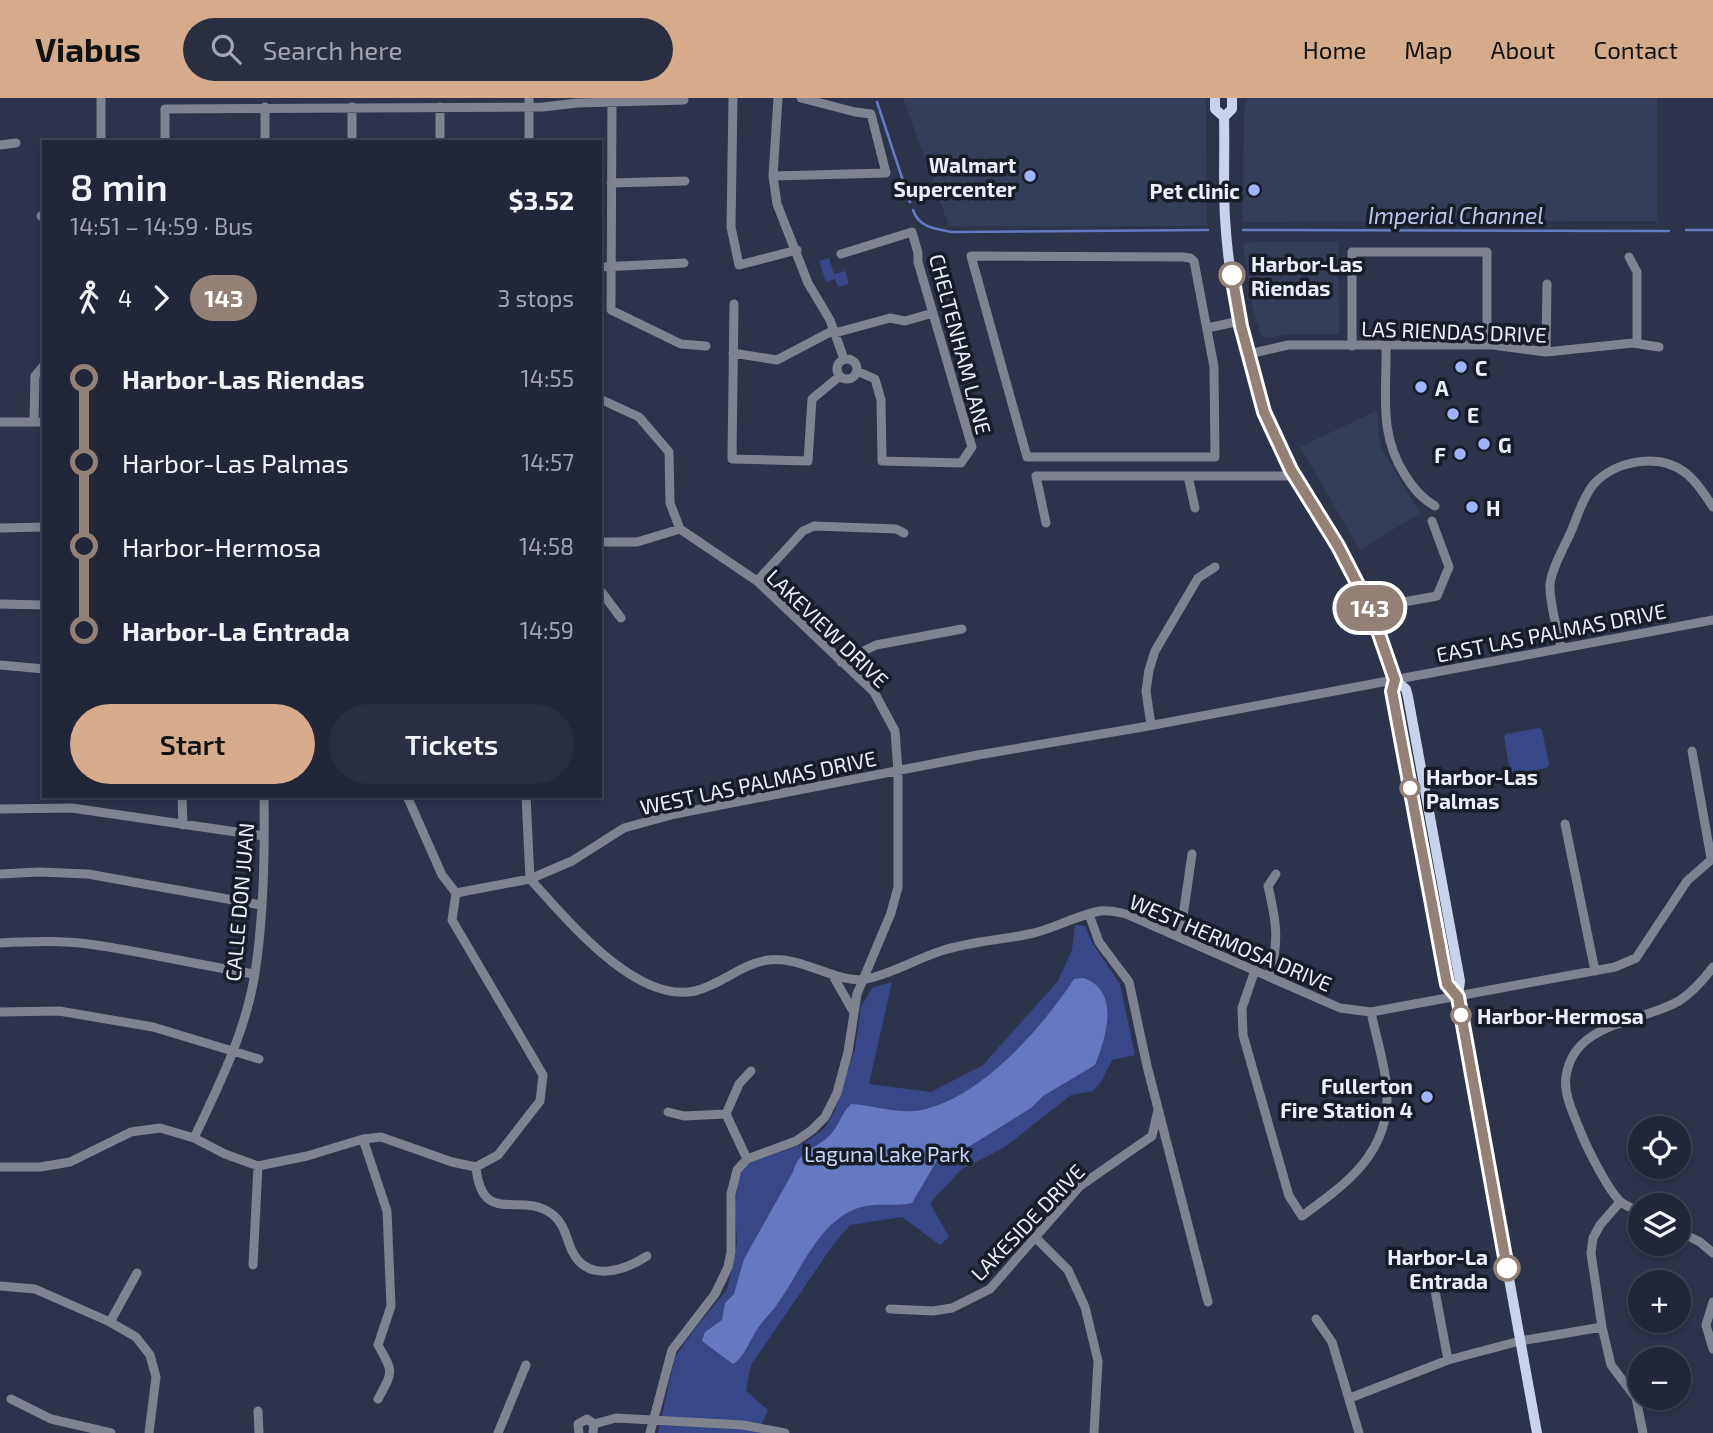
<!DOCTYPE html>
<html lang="en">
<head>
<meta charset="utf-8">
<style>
	body { margin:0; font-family:"Exo 2",sans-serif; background:#292e40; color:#f1f3f6; height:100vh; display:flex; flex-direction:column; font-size:26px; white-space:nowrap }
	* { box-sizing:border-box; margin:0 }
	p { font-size:23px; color:#a2a5ae }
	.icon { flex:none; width:38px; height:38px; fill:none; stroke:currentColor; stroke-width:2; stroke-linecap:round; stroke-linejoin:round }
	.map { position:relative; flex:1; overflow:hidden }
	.drawer { position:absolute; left:42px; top:42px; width:560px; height:658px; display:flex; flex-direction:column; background:#212638; border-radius:0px; box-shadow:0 4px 10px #0003,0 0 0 2px #3e4353 }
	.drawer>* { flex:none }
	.badge { padding:0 14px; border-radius:23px; font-size:24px; line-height:46px }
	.tools { position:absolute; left:1628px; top:1018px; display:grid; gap:14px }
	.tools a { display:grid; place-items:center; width:63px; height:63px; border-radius:50%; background:#212638; box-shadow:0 4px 10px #0003,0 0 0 2px #3e4353; font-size:35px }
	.map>.badge { position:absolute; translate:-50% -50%; box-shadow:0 0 0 4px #fff }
	.legs { display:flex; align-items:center; gap:10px; height:77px; padding:0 28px; font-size:23px }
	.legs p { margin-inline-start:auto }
	.summary { display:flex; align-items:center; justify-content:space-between; height:119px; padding:0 28px }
	h1 { font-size:38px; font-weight:600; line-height:52px }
	.button { display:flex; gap:14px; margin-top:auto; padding:14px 28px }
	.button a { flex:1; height:80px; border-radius:42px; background:#d6ab8b; color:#111; font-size:28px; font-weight:600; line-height:80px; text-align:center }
	.button a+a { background:#292e40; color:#f1f3f6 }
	ul { padding:0 28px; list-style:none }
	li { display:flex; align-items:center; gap:24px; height:84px; font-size:26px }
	li i { display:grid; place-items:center; width:10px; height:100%; margin:0 9px; background:currentColor }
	li i::after { content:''; width:18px; height:18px; margin:-9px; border:5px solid; border-radius:50%; background:#212638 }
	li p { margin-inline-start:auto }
	li:first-child i { background:linear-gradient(#0000 50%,currentColor 0) }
	li:last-child i { background:linear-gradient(currentColor 50%,#0000 0) }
	header { display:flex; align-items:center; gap:42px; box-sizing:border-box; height:98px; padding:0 35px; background:#d6ab8b; color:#111 }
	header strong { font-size:33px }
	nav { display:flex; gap:38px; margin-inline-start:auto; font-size:24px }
	.search { width:490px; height:63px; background:#292e40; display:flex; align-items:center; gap:18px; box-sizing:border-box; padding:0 24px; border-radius:38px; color:#a2a5ae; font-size:26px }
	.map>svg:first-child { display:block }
	.built { fill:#343d5a }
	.green { fill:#384787 }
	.water { fill:#6579c2 }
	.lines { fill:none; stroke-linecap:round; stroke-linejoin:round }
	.stream { stroke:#6579c2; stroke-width:2.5 }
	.minor { stroke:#7f8390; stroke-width:9 }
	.major { stroke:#c9d2ec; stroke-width:10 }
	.line-1-casing { stroke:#fff; stroke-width:16 }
	.line-1 { stroke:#938177; stroke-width:10 }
	.poi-dot { fill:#9eb4fd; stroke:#181c27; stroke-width:2.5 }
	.stop-1-dot { fill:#fff; stroke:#938177; stroke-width:3.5 }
	.labels { text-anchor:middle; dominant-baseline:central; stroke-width:7; stroke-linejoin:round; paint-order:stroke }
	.poi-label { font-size:21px; font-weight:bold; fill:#ebeffc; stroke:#181c27; text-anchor:start }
	.stop-label { font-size:21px; font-weight:bold; fill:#ebeffc; stroke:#181c27; text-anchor:start }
	.street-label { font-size:21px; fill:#ebeffc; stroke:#181c27 }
	.park-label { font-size:21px; fill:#c7d4fd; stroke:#181c27 }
	.water-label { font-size:23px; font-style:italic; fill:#b9c6ee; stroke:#181c27 }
</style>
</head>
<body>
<header>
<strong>Viabus</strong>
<div class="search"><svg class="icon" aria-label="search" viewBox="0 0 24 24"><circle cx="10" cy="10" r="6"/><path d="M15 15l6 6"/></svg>Search here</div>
<nav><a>Home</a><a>Map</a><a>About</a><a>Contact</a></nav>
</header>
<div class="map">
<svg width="1713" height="1335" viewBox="0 0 1713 1335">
	<rect width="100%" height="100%" fill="#2c334b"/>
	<path class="built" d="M903,0H1206L1207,128H949Z
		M1247,0H1657V123L1242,124L1244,17Z
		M1253,144H1338L1339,236H1287L1267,240L1261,238L1252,208L1243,146Z
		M1378,312V335L1383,353L1420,415L1360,452L1300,349Z"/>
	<path class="green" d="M829,160L834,176L845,173L849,186L838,189L835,181L826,184L819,163Z
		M1539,630L1542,632L1549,666L1547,670L1514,676L1510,674L1504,639L1506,636Z
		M1075,827L1085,828L1093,846L1120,886L1135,957L1112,962L1101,984L1093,993L1071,997L1005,1049L962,1071L930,1105L949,1139L940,1147L902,1119L850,1127L833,1147L751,1267L746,1293L768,1312L758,1335H658L675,1259L696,1229L727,1192L737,1145L735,1111L738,1079L744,1070L752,1064L803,1046L824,1031L835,1013L855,951L861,909L872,890L892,884L869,986L931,994L983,967L1058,883L1072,852Z"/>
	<path class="water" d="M1083,880C1121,892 1106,940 1095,967L1043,998L1031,1010L970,1048L939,1059L912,1105C894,1109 875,1104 858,1110C818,1124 801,1173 778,1205C772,1214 764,1221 758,1230C751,1240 744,1260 733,1266L702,1243L705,1234L722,1222L725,1205L734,1196L744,1161L793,1074C799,1051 818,1051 832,1035C839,1026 842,1015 851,1006C872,1007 893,1015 915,1013C977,1005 1042,930 1074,881Z"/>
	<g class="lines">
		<path class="stream" d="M877,4L910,104
			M913,112C919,130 936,131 952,134L1208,132
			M1243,132L1669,133
			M1686,132H1713"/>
		<path class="minor" d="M529,0V44
			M733,0L731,129L739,167L797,152
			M778,0L773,78L777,106L808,185L830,222L844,261
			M612,3L611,212L681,246L706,248
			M352,9V44
			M440,9V44
			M101,44V0
			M165,44V11L543,9L577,5L684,2
			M265,44V9
			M0,47L16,45
			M773,78L886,75L871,16L855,14L801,0
			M611,85L685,83
			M41,118H44
			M841,156L912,134L918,155V164L972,349L961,365L882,363L881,302L875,281L857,273
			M971,158L1183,159L1190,160L1194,163L1214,269L1215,359H1027Z
			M1629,159L1637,174V245
			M600,169L684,165
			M734,206L732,361L808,363L812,301L840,278
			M1207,230L1240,223
			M835,235L890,220L905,223L933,215
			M1352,248V154H1487V247
			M1386,248C1387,295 1378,335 1405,377C1413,390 1421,400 1435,408
			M1546,254L1547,186
			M733,255L777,262L834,232
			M1249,256L1288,247H1493L1546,254L1633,245L1659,249
			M837 271a10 10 0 1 1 20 0a10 10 0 1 1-20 0Z
			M600,301L639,319L669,354L670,405L680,431L757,483L874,594L895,633L898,673V789L891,815L857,896L848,954L837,995L825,1019L812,1032L796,1043L747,1061L737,1072L731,1096V1154L728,1169L715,1196L672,1252L650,1335
			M0,324H44
			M34,324L35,278L44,267
			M1188,378L1195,410
			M1046,425L1036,378H1294
			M0,430L44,429
			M600,444H637L680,431
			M757,483L803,433L814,428L896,431L904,435
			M600,492L621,520
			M0,506L44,507
			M1370,510L1437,498L1449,469L1432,423
			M1561,550C1558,530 1549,507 1550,486C1552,470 1563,451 1570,436C1577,420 1582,401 1593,387C1615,362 1660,354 1687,376C1698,385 1705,397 1713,409
			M841,564L876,547L962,531
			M0,567L44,571
			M1151,627L1146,593L1149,572L1155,553L1198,480L1215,469
			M1692,653L1711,760
			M182,698L183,727
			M407,698L442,777L456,795
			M526,698L530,781C566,820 635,906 695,893C721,887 741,866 768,862C800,857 840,887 866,881C891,876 916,861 941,853C971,843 1004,842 1034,835C1057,829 1078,817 1100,813C1109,812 1118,814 1126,816L1340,910L1371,914L1615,869L1636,860L1687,783L1713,760
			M0,711L72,710L264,738
			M1565,726L1595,873
			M0,776L39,774L88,776L261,807
			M1089,816L1099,844L1129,884L1147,968L1208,1204
			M1180,839L1192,756
			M0,845C34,843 68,842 102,848C153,856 204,868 255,876
			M1255,872L1242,910L1243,937L1289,1098L1302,1118C1346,1086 1390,1055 1387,994C1386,968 1376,940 1371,914
			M832,876L853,913
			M1269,878C1280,844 1276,822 1268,788L1276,776
			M0,914L59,913L153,929L259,961
			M668,1014L684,1018L726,1016
			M194,1040C219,987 246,933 255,875C264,817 265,757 264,698
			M363,1041L387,1113L391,1208L378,1247C394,1275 393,1273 378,1301
			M747,1061L726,1016L739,986L751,973
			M0,1069H40L70,1064L131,1034L160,1030L194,1040L225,1056L258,1068L307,1058L363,1041L381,1039L452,1064L476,1069L498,1057L540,1003L543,977L452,822L456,795L530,781L572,763L624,730L675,716L978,657L1143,629L1713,522
			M476,1069C482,1130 520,1092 552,1116C565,1126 566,1140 572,1153C588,1185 624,1173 647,1158
			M1620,1104L1600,1127L1593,1140L1591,1155L1602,1229L1611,1267L1636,1300L1643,1335
			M1640,1114C1634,1111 1626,1108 1621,1104C1609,1094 1587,1050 1581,1035C1575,1019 1563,996 1566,979C1573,924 1640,925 1679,903C1691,895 1704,881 1713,869
			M1678,1133L1700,1144L1713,1155
			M1036,1140L1068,1172L1085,1209L1098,1263L1094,1335
			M253,1167L258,1068
			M1433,1182L1448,1262
			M0,1188L35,1191L110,1224L136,1239L150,1257L156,1279L149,1335
			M1713,1204L1706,1227L1713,1251
			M890,1211L933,1213L952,1210L990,1191L1080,1088L1152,1038L1158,1012
			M1316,1221L1332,1244L1359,1335
			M110,1224L137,1175
			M1350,1300L1448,1262L1520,1243L1602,1229
			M11,1301L51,1321L111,1335
			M258,1313L259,1335
			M594,1326L616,1320L743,1327L785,1335
			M498,1335L526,1267
			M579,1335L578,1326L587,1321L594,1326L593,1335"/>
		<path class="major" d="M1215,0V11L1224,19
			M1232,0V11L1224,19C1225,52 1223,86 1225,120C1230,205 1252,293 1290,370C1303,397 1322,421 1337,447C1356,477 1370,510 1383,543C1389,559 1397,576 1392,593L1447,886L1458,899
			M1395,582L1406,591L1408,599L1460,883L1458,899L1537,1335"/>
	</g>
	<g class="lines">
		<defs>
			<path id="line-1" d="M1232,177L1241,228L1264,314L1291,372L1338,448L1370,510L1395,582L1392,593L1447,886L1458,899L1507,1170"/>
		</defs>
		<use href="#line-1" class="line-1-casing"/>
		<use href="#line-1" class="line-1"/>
	</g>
	<g class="poi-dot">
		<circle cx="1030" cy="78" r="7"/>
		<circle cx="1254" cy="92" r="7"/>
		<circle cx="1461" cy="269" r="7"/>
		<circle cx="1421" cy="289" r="7"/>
		<circle cx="1453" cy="316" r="7"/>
		<circle cx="1484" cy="346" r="7"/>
		<circle cx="1460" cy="356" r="7"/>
		<circle cx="1472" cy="409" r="7"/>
		<circle cx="1427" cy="999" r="7"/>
	</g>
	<g class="stop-1-dot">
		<circle cx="1232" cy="177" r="12"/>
		<circle cx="1410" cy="690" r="9"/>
		<circle cx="1461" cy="917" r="9"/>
		<circle cx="1507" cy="1170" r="12"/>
	</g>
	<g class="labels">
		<g class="poi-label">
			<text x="1016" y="66" text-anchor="end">Walmart<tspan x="1016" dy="24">Supercenter</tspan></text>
			<text x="1240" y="92" text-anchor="end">Pet clinic</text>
			<text x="1475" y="269">C</text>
			<text x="1435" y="289">A</text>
			<text x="1467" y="316">E</text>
			<text x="1498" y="346">G</text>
			<text x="1446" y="356" text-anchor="end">F</text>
			<text x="1486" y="409">H</text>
			<text x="1413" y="987" text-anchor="end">Fullerton<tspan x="1413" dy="24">Fire Station 4</tspan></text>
		</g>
		<g class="stop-label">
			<text x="1251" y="165">Harbor-Las<tspan x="1251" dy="24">Riendas</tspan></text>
			<text x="1426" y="678">Harbor-Las<tspan x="1426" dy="24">Palmas</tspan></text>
			<text x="1477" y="917">Harbor-Hermosa</text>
			<text x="1488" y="1158" text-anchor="end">Harbor-La<tspan x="1488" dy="24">Entrada</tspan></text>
		</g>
		<g class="street-label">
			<text transform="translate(1454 233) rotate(2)">LAS RIENDAS DRIVE</text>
			<text transform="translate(961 246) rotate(75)">CHELTENHAM LANE</text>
			<text transform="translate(828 530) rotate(44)">LAKEVIEW DRIVE</text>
			<text transform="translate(1551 534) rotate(-11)">EAST LAS PALMAS DRIVE</text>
			<text transform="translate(758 684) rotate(-12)">WEST LAS PALMAS DRIVE</text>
			<text transform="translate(239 804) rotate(-85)">CALLE DON JUAN</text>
			<text transform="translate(1231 844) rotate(23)">WEST HERMOSA DRIVE</text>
			<text transform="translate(1027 1124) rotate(-46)">LAKESIDE DRIVE</text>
		</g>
		<g class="park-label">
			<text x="887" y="1055">Laguna Lake Park</text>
		</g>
		<g class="water-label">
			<text x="1456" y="117">Imperial Channel</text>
		</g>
	</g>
</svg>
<div class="tools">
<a><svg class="icon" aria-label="locate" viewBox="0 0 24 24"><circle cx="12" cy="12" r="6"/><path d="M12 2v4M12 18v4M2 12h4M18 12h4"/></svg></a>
<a><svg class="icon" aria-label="layers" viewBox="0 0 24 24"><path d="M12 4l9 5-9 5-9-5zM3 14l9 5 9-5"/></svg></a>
<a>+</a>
<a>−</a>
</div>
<b class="badge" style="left:1370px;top:510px;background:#938177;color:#fff">143</b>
<section class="drawer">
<div class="summary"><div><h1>8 min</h1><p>14:51 – 14:59 · Bus</p></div><b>$3.52</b></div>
<div class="legs"><svg class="icon" aria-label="walk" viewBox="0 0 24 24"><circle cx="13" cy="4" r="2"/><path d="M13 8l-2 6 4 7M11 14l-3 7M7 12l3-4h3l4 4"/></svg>4<svg class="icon" aria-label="forward" viewBox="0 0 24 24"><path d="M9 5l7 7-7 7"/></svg><b class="badge" style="background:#938177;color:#fff">143</b><p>3 stops</p></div>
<ul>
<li><i style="color:#938177"></i><b>Harbor-Las Riendas</b><p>14:55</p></li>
<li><i style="color:#938177"></i><span>Harbor-Las Palmas</span><p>14:57</p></li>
<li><i style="color:#938177"></i><span>Harbor-Hermosa</span><p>14:58</p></li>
<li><i style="color:#938177"></i><b>Harbor-La Entrada</b><p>14:59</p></li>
</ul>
<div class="button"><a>Start</a><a>Tickets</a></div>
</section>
</div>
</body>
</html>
